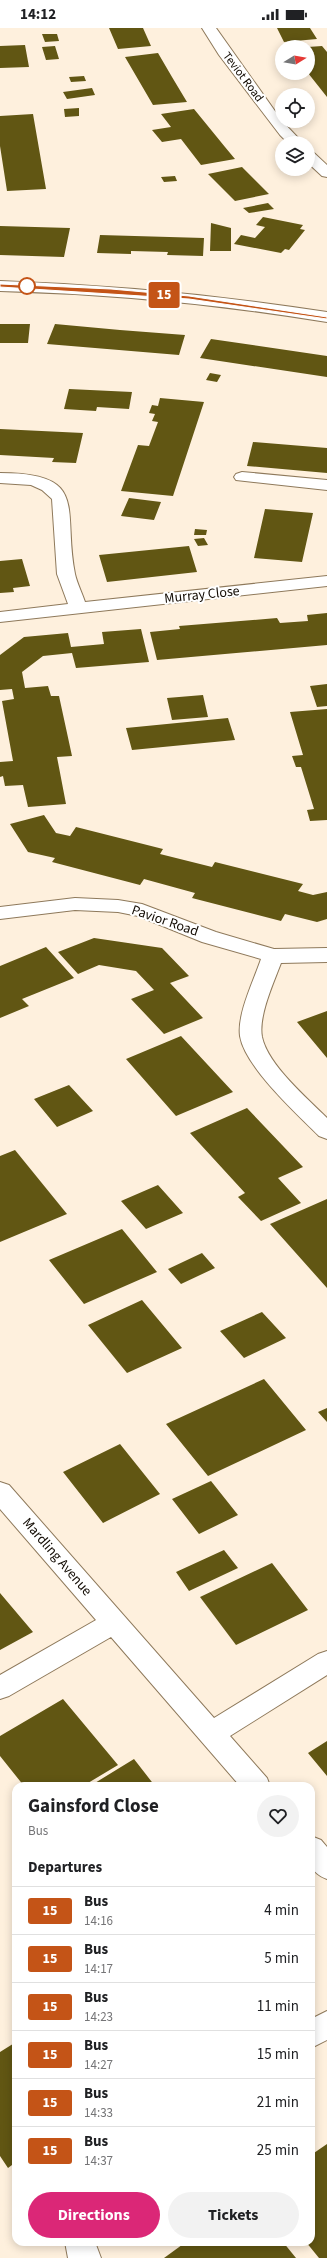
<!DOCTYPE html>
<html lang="en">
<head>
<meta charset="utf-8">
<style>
	body { margin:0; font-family:"Source Sans 3",sans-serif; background:#f2f2f2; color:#202124; height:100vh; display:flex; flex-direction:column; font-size:15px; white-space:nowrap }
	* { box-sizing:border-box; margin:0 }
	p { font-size:13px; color:#757577 }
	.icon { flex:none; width:22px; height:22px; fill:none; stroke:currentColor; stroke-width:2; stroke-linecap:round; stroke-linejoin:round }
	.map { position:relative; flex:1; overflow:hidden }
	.panel { position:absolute; left:12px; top:1754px; width:303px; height:464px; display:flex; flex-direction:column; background:#fff; border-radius:12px; box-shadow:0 2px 10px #0003 }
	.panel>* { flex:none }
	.badge { padding:0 8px; border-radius:3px; font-size:14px; line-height:26px }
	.needle { width:26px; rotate:79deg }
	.buttons { position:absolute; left:275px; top:12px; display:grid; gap:8px }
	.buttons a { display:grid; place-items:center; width:40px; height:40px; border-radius:50%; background:#fff; box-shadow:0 2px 10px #0003; font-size:20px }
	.map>.badge { position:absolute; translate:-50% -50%; box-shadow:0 0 0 2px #fff }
	h2 { padding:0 16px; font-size:15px; line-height:36px }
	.round { display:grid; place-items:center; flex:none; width:42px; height:42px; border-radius:21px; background:#f2f2f2 }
	.headline { display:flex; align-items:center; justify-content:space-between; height:68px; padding:0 16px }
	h1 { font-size:19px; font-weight:700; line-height:30px }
	.primary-button { display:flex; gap:8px; margin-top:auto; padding:8px 16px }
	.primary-button a { flex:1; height:46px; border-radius:24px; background:#db2777; color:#fff; font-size:16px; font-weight:700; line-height:46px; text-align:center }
	.primary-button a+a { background:#f2f2f2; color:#202124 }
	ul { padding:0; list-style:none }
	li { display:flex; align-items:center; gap:12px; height:48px; padding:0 16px; border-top:1px solid #e0e0e0 }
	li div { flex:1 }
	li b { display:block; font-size:15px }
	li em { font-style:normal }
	li .badge { min-width:44px; font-weight:700; text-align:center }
	.status { display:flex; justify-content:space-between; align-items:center; height:28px; padding:0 20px; background:#fff; direction:ltr }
	.status svg { height:11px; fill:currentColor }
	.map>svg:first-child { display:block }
	.building { fill:#615613 }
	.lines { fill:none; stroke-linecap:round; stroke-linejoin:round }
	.service-casing { stroke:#8e795b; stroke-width:2 }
	.minor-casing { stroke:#8e795b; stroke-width:2 }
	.tertiary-casing { stroke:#8e795b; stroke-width:2 }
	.service { fill:#fff; fill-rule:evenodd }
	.minor { fill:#fff; fill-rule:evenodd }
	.tertiary { fill:#fff; fill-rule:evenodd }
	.line { fill:#c45417; stroke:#fff }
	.stop-dot { fill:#fff; stroke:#c45417; stroke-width:2 }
	.labels { text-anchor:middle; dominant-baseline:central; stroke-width:4; stroke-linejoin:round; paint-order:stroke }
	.far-street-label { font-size:12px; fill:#110a02; stroke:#fff }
	.street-label { font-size:14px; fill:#110a02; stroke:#fff }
</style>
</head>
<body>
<div class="status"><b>14:12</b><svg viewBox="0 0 49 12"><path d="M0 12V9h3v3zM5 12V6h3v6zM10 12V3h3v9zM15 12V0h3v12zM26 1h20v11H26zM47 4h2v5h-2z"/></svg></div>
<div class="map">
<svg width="327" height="2230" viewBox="0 0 327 2230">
	<rect width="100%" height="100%" fill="#fef0dd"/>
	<path class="building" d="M109,0H143L151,18L118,21Z
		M277,0H310L317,11L284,14Z
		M42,6H57L59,13L45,14Z
		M25,17L29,39L0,40V18Z
		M55,18L59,31L46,32L42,19Z
		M322,18L327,24V69L308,45V19Z
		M158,25L172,49L187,74L153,77L125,29Z
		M84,48L86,53L71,54L69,49Z
		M92,60L95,67L67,71L63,64Z
		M79,80V88L65,89L64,81Z
		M194,81L225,119L235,131L201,137L181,111L162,114L152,102L171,99L161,86Z
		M33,86L46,161L7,163L0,118V88Z
		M242,139L269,166L235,173L208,146Z
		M175,148L177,153L164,154L161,149Z
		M268,175L274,181L249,185L243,180Z
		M263,189L303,197L300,201L305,202L289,222L285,221L281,225L234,216L241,207L255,210L265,199L256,197Z
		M211,195L231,200V223H210Z
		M0,198L70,200L64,229L0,227Z
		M100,207L204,210L203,228L167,227L168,224L131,223V226L97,225Z
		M0,296H30L28,315H0Z
		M55,296L120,302L185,307L179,327L47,316Z
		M211,311L327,328V349L200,330Z
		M210,345L221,347L217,354L206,352Z
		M69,361L132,364L129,381L97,379L96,383L64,381Z
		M160,370L204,374L173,468L121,463L138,417L149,418L158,394L152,393L155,386L149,385L152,377L158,378Z
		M0,401L83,405L76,435L52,434L54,430L0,427Z
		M253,414L327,420V445L247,438Z
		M129,470L161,474L154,492L121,488Z
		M265,481L313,485L302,534L254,530Z
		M195,501L207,502L206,507H194Z
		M204,510L208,517L198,518L194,511Z
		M189,518L197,544L107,554L99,527Z
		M22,531L30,558L13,560L14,564L0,565V533Z
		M327,585V617L157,632L150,604L180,601L179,598L277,590L280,595L308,593L307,587Z
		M141,601L149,634L76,640L72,625L43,628L22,644L25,660L48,658L51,668H59L72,728L57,729L66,776L28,779L23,757L5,758L3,748L0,749V734L13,733L2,673L14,671L12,661L0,662V627L24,609L68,605L71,619L104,616L102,604Z
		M327,656V678L317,679L310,658Z
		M203,667L208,689L172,692L167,670Z
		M327,681V792L310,793L307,782L314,781L301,739H296L292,728L303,727L290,684Z
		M228,690L235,712L132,722L126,700Z
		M44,787L56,805L70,808L76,799L163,821L160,826L212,839L215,834L303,856L298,863L313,867L327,864V891L317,894L285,886L281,893L192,870L195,865L144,851L140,857L52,834L55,830L28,824L10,796Z
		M94,910L162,920L189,948L170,955L203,990L164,1006L131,971L154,962L136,943L99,937L78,946L58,924Z
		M46,919L74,950L22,971L29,978L0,990V938Z
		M327,983V1030L297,994Z
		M181,1008L233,1064L176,1088L126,1031Z
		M69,1057L93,1083L57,1099L34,1071Z
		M247,1080L303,1139L278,1150L301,1175L261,1193L238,1169L245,1165L190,1105Z
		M15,1122L67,1186L0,1214V1128Z
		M158,1157L183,1185L146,1201L121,1173Z
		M327,1171V1260L270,1196Z
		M122,1201L157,1244L84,1276L49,1232Z
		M202,1225L215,1240L181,1256L168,1241Z
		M142,1272L182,1320L127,1345L88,1297Z
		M262,1284L286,1310L244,1330L220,1303Z
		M264,1351L306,1402L208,1448L166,1396Z
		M327,1380V1394L318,1384Z
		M120,1416L160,1466L103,1495L63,1444Z
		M211,1453L238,1487L199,1506L172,1471Z
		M224,1522L238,1540L189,1563L176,1544Z
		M272,1535L308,1582L236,1617L200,1569Z
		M0,1565L33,1604L0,1622Z
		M63,1671L118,1737L83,1758H24L0,1728V1708Z
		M327,1713V1748L308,1725Z
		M134,1731L155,1758H90Z
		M16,2014V2134L8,2140L0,2128V2024Z
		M327,2116V2230H319L306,2214H311V2127Z
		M186,2214H283L296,2230H164Z"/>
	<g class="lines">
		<defs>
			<path id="service" d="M242,444L327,452V462L236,452L234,449L236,446Z"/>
			<path id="minor" d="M202,0H216L282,93L303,115H288L280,107L219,27Z
				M308,123L313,124L327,137V149L322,148L308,135Z
				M0,445C91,445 62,482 75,546C77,555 82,565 85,574L327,548V558L0,594V584L68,576L57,546L52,471L42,462L31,457L0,455Z
				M75,870L118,872L142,876L216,904L274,921L327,920V934L281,935C274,954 258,988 262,1009C268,1037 307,1070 327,1090V1111L319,1108C297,1086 245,1039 240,1008C237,986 254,952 261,931L202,914L138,888L118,884L75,882L0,891V879Z
				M0,1454L9,1457L214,1690L318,1626L327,1623V1647L230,1708L267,1750L270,1758H240L111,1609L9,1668L0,1671V1647L96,1592L0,1481Z
				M311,1808L321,1812L327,1819V1851C305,1843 311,1828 311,1808Z
				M327,1983V2012L311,2020V1991Z
				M65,2214H95L101,2230H68Z"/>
			<path id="tertiary" d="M0,253C110,257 218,267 327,284V294C218,276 110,266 0,263Z"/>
		</defs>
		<use href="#service" class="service-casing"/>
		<use href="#minor" class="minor-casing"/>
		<use href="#tertiary" class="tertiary-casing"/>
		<use href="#service" class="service"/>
		<use href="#minor" class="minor"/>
		<use href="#tertiary" class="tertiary"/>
	</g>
	<path class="line" d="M0,256L111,261L189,268L327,289V291L189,271L0,259Z"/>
	<circle class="stop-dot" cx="27" cy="258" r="8"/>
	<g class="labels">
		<g class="far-street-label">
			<text transform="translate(243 49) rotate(53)">Teviot Road</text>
		</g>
		<g class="street-label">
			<text transform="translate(202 567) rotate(-6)">Murray Close</text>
			<text transform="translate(165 893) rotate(19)">Pavior Road</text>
			<text transform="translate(57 1529) rotate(49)">Mardling Avenue</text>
		</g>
	</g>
</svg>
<div class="buttons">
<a><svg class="needle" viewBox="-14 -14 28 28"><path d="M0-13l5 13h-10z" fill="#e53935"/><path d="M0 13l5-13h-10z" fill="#757577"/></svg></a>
<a><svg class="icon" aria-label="locate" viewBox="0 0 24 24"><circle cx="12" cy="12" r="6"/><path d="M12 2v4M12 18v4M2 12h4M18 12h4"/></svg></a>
<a><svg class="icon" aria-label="layers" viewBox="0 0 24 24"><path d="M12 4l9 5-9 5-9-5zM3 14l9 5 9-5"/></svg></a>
</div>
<b class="badge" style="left:164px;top:267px;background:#c45417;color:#fff">15</b>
<section class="panel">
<div class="headline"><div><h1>Gainsford Close</h1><p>Bus</p></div><a class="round"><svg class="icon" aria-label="heart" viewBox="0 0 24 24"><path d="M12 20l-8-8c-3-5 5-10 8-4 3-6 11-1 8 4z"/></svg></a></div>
<h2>Departures</h2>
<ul>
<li><span class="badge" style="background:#c45417;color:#fff">15</span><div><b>Bus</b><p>14:16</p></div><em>4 min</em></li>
<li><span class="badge" style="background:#c45417;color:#fff">15</span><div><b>Bus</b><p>14:17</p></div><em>5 min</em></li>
<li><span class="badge" style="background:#c45417;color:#fff">15</span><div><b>Bus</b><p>14:23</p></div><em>11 min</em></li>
<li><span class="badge" style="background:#c45417;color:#fff">15</span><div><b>Bus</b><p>14:27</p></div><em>15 min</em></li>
<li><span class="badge" style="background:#c45417;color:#fff">15</span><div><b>Bus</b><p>14:33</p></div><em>21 min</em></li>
<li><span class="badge" style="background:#c45417;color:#fff">15</span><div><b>Bus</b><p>14:37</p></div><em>25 min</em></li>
</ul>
<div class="primary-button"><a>Directions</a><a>Tickets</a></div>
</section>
</div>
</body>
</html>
